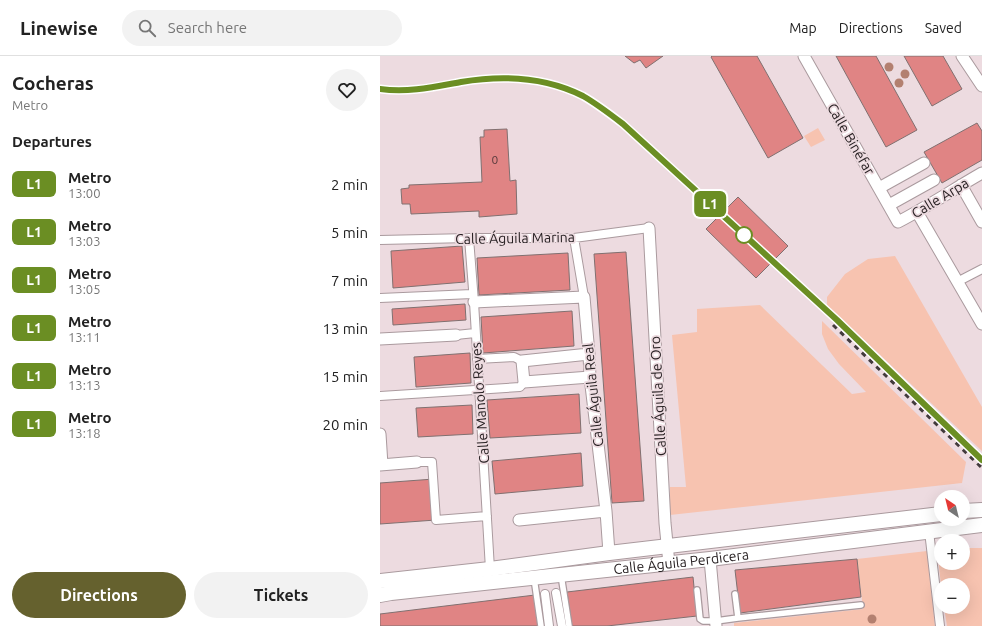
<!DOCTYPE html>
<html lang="en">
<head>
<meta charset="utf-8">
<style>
	body { margin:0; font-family:Ubuntu,sans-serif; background:#f2f2f2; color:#222; height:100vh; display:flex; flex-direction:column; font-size:15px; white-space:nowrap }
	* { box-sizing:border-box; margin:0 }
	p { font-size:13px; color:#767676 }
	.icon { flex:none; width:22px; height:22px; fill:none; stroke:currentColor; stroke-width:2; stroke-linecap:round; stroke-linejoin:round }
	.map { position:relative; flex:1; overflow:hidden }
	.drawer { display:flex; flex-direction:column; background:#fff; width:380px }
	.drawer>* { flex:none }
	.badge { padding:0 8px; border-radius:6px; font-size:14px; line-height:26px }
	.needle { width:26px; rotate:325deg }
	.tools { position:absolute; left:554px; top:434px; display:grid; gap:8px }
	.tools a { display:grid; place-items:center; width:36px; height:36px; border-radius:50%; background:#fff; box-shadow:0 4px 16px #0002; font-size:20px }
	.map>.badge { position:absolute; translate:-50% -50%; box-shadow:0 0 0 2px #fff }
	h2 { padding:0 12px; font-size:15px; line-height:36px }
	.round { display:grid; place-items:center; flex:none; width:42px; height:42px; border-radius:21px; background:#f2f2f2 }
	.summary { display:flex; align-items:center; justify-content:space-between; height:68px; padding:0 12px }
	h1 { font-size:19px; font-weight:700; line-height:30px }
	.button { display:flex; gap:8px; margin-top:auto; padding:8px 12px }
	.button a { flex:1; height:46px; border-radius:24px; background:#65612e; color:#fff; font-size:16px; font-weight:700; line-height:46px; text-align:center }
	.button a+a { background:#f2f2f2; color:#222 }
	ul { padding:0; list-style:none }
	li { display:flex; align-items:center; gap:12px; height:48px; padding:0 12px }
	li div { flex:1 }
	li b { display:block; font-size:15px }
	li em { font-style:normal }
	li .badge { min-width:44px; font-weight:700; text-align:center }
	header { display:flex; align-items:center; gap:24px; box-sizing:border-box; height:56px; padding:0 20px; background:#fff; border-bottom:1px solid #e0e0e0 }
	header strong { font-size:19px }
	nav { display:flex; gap:22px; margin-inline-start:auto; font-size:14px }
	.search { width:280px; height:36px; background:#f2f2f2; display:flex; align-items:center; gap:10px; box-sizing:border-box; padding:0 14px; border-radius:22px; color:#767676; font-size:15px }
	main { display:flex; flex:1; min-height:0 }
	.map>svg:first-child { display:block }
	.green { fill:#f7c3b0 }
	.building { fill:#e08484; stroke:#807070 }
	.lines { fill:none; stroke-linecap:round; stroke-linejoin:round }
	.service-casing { stroke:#aa9a9e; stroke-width:8 }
	.pedestrian-casing { stroke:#aa9a9e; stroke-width:10 }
	.minor-casing { stroke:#aa9a9e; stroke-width:13 }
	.tertiary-casing { stroke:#aa9a9e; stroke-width:16 }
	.service { stroke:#fff; stroke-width:5.5 }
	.pedestrian { stroke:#fff; stroke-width:8 }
	.minor { stroke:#fff; stroke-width:11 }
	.tertiary { stroke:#fff; stroke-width:14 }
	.rail { stroke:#433b3d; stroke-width:3; stroke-dasharray:5 5; stroke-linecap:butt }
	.tree { fill:#b38070 }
	.line-casing { stroke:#fff; stroke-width:9 }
	.line { stroke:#6b8e23; stroke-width:6 }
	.stop-dot { fill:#fff; stroke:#6b8e23; stroke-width:2 }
	.labels { text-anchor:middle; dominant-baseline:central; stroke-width:3.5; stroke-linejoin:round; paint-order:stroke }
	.number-label { font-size:12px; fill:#573a3c }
	.street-label { font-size:14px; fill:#292224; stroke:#eddbe0 }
</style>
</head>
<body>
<header>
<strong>Linewise</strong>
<div class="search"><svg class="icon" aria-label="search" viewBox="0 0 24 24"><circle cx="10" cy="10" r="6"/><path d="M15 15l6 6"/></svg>Search here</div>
<nav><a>Map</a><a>Directions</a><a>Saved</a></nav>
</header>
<main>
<section class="drawer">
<div class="summary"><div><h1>Cocheras</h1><p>Metro</p></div><a class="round"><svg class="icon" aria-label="heart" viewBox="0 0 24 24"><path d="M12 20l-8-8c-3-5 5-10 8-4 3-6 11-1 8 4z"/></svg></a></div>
<h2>Departures</h2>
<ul>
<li><span class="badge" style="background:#6b8e23;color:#fff">L1</span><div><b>Metro</b><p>13:00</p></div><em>2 min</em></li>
<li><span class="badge" style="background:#6b8e23;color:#fff">L1</span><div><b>Metro</b><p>13:03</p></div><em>5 min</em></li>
<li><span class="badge" style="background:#6b8e23;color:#fff">L1</span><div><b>Metro</b><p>13:05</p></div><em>7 min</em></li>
<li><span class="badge" style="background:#6b8e23;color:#fff">L1</span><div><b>Metro</b><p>13:11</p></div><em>13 min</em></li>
<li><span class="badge" style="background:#6b8e23;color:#fff">L1</span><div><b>Metro</b><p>13:13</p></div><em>15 min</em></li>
<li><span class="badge" style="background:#6b8e23;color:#fff">L1</span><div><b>Metro</b><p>13:18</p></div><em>20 min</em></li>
</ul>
<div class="button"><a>Directions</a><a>Tickets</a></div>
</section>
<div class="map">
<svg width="602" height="570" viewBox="0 0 602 570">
	<rect width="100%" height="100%" fill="#eddbe0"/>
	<path class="green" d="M438,72L445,84L431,91L424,80Z
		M515,200L602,351V395L447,249V241L465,218L488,203Z
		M380,249L472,338L486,336L459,308L448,293L442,278V265L586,406L582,427L290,459V431H306L292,279L317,276V253Z
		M583,492H602V570H567L564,551H583V529H561L557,494L561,493V507H583Z
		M547,495L555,570H354V567L483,553L477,503Z"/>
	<path class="building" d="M245,0H283L266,12L260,4L254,7Z
		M332,0H377L423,82L388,102L331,1Z
		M456,0H496L537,74L506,91Z
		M524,0H563L582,33L552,50Z
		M597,67L602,75V104L562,127L544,96Z
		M127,73L130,125L136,124L137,158L99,161V155L31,158L30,148H22L21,133L29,132V129L102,126L100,81H104V74Z
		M358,141L408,190L376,222L326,173Z
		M82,190L85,226L13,232L11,195Z
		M246,196L264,445L232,447L214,198Z
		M188,197L190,234L99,239L97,202Z
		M85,248L86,264L13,269L12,253Z
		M192,255L194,290L103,297L101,261Z
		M90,297L91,327L36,331L34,301Z
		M199,338L201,377L110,382L107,344Z
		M92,349L93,378L38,381L36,352Z
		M201,397L203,430L115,438L112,405Z
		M54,423L56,464L0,468V427Z
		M477,503L481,541L360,557L355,514Z
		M313,521L317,560L227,570H192L187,536Z
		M155,539L158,570H0V558Z"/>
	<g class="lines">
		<defs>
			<path id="service" d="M181,519L189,570
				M154,522L161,570
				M317,534L320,563L323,565H336L358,562L355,538
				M358,562L481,549"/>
			<path id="pedestrian" d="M89,182L94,246L110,513
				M194,182L204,241
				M0,184L89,182H194L269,172
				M577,226L602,213
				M0,242L92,238
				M76,279L95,277
				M97,303L134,301L142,305
				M0,340L140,331L144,326
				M37,406H52L56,464L107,460
				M549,475L560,570
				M176,537L182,570
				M165,538L169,570"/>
			<path id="minor" d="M424,0L518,166C547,151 574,133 602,117
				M582,0L602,30
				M581,129L602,166
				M499,132L544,107
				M509,149L554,124
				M537,156L602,268
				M269,172L285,467L289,508
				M94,246L204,241L209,298L210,321L226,455L229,497
				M0,283L76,279
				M209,298L142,305L144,326L210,321
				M0,378L2,409
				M0,409L37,406
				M139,464L226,455
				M330,503L336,570"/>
			<g id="tertiary">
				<path d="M583,455L602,454"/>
				<path d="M0,525L110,513L229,497L561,458"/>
				<path id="s1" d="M0,539L11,537L330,503L602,469"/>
			</g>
		</defs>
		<use href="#service" class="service-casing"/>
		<use href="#pedestrian" class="pedestrian-casing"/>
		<use href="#minor" class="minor-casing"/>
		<use href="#tertiary" class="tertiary-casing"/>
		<use href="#service" class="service"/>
		<use href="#pedestrian" class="pedestrian"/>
		<use href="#minor" class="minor"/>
		<use href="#tertiary" class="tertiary"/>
		<path class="rail" d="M457,264L503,309
			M453,269L602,412"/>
	</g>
	<g class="tree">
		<circle cx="509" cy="11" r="4.5"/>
		<circle cx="525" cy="18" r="4.5"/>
		<circle cx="519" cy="27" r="4.5"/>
		<circle cx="492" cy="563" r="4.5"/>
	</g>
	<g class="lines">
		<defs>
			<path id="line" d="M0,33C28,37 54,31 81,26C122,19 165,21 203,40C217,48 230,58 243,68L457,264L602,404"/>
		</defs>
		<use href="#line" class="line-casing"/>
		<use href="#line" class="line"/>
	</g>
	<circle class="stop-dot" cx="364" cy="179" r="8"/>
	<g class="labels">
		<g class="number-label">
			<text x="115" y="103">0</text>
		</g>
		<g class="street-label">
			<text transform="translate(471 83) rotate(60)">Calle Binéfar</text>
			<text transform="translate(560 142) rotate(-31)">Calle Arpa</text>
			<text transform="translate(135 182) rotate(-1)">Calle Águila Marina</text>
			<text transform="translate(213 339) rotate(-96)">Calle Águila Real</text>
			<text transform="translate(278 340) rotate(-93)">Calle Águila de Oro</text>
			<text transform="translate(100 347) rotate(-94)">Calle Manolo Reyes</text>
			<text stroke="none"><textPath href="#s1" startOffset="303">Calle Águila Perdicera</textPath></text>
		</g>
	</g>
</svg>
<div class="tools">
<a><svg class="needle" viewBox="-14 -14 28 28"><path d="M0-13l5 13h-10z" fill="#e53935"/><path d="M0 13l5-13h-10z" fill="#767676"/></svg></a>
<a>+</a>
<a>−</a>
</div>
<b class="badge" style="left:330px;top:148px;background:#6b8e23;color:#fff">L1</b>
</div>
</main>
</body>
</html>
